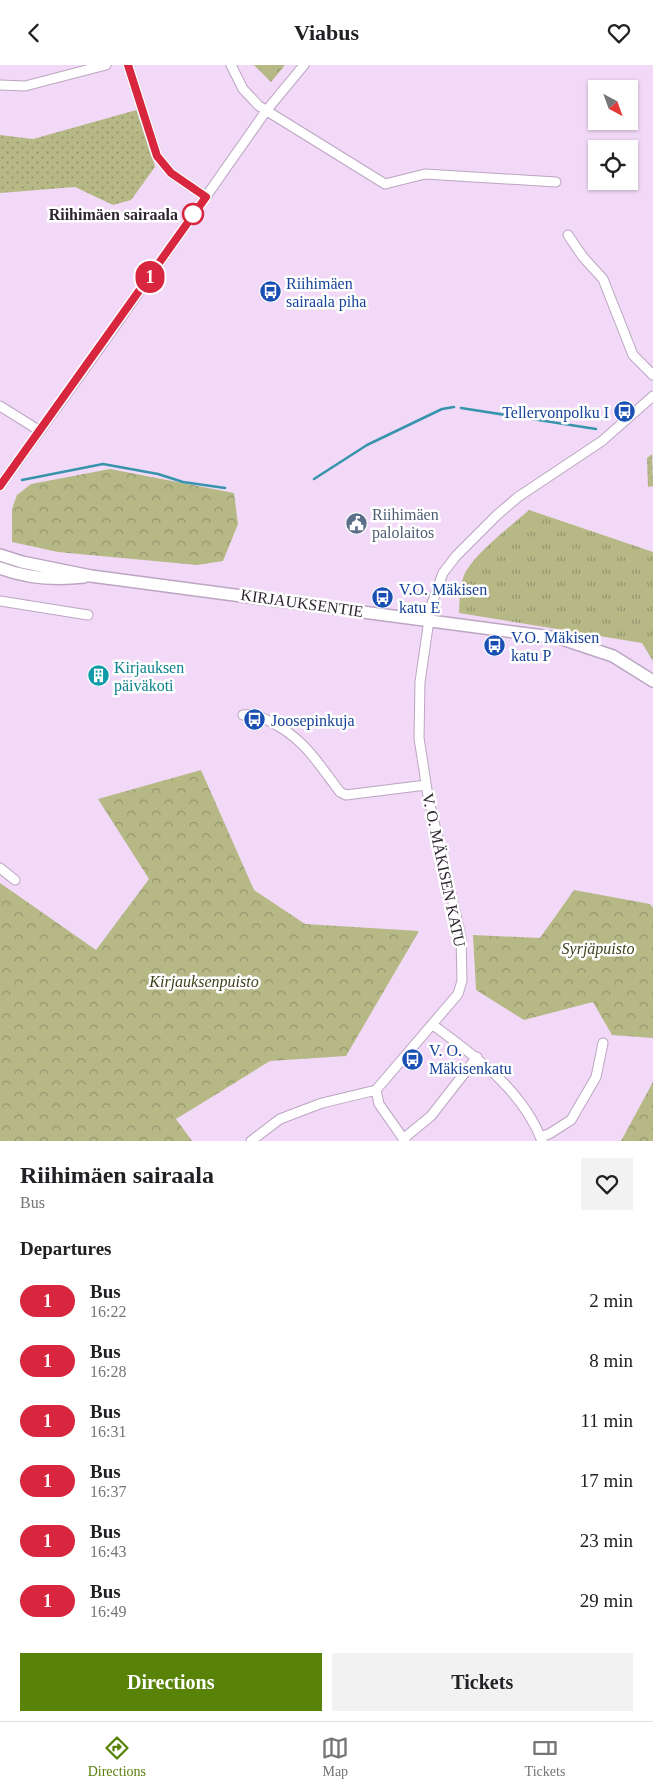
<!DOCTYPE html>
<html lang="en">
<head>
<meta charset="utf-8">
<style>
	body { margin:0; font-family:Georgia,serif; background:#f2f2f2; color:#202124; height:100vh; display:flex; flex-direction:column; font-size:19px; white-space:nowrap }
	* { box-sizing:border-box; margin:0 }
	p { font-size:16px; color:#757577 }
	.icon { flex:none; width:28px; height:28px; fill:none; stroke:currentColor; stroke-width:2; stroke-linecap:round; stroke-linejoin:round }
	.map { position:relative; height:1076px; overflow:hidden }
	.drawer { display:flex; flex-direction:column; background:#fff; flex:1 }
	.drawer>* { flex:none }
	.badge { padding:0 10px; border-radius:16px; font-size:18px; line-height:32px }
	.needle { width:32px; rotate:139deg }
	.buttons { position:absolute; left:588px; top:15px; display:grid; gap:10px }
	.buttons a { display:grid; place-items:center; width:50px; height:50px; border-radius:0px; background:#fff; box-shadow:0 1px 4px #0004; font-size:25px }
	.map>.badge { position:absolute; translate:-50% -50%; box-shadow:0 0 0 2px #fff }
	h2 { padding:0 20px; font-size:19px; line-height:45px }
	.round { display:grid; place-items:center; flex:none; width:52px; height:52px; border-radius:0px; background:#f2f2f2 }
	.head { display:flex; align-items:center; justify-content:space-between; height:85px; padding:0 20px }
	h1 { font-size:24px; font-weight:600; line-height:38px }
	.cta { display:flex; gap:10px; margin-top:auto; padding:10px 20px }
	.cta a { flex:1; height:58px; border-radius:0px; background:#598209; color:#fff; font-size:20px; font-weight:600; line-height:58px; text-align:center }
	.cta a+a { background:#f2f2f2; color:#202124 }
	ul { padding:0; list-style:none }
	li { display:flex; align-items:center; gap:15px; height:60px; padding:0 20px }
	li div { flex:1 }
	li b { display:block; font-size:19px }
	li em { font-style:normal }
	li .badge { min-width:55px; font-weight:700; text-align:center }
	header { display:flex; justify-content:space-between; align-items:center; height:65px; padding:0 20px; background:#fff; font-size:22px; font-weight:600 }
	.tabs { display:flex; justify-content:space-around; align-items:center; height:70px; border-top:1px solid #e0e0e0; background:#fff; font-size:14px; color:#757577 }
	.tabs a { display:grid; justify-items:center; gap:2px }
	.tabs .active { color:#598209 }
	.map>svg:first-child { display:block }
	.grass { fill:url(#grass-tufts) }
	.forest { fill:url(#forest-crowns) }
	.park { fill:url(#park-dots) }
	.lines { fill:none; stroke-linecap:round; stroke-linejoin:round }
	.stream { stroke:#3794ac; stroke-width:2.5 }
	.minor-casing { stroke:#bca5c2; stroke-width:11 }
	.tertiary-casing { stroke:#bca5c2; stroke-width:14 }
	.minor { stroke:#fff; stroke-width:9 }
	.tertiary { stroke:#fff; stroke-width:11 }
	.line-casing { stroke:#fff; stroke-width:11 }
	.line { stroke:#d7263d; stroke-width:8 }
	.stop-dot { fill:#fff; stroke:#d7263d; stroke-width:2.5 }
	.labels { text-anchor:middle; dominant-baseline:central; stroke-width:5; stroke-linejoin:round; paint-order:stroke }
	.stop-label { font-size:16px; font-weight:bold; fill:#2e2530; stroke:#fff; text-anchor:end }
	.transit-label { font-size:16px; fill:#164399; stroke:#fff; text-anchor:start }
	.service-label { font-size:16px; fill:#4e5e75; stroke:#fff; text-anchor:start }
	.street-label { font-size:16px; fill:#2e2530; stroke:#fff }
	.culture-label { font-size:16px; fill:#0d838f; stroke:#fff; text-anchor:start }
	.park-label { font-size:16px; font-style:italic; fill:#40421b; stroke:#fff }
</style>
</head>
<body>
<header><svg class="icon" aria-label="back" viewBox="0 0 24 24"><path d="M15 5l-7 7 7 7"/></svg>Viabus<svg class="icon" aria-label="heart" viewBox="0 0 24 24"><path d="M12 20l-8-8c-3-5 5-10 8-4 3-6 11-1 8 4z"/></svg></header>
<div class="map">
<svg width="653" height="1076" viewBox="0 0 653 1076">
	<defs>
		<pattern id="grass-tufts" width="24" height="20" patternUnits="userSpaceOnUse" patternTransform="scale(1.25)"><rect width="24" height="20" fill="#b6b986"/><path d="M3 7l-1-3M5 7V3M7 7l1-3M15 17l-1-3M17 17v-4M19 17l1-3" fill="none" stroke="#94966e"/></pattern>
		<pattern id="forest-crowns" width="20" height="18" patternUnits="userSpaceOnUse" patternTransform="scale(1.25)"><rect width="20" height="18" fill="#b6b986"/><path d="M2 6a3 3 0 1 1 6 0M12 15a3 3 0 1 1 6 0" fill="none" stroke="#94966e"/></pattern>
		<pattern id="park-dots" width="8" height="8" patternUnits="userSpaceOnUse" patternTransform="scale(1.25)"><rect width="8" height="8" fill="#b6b986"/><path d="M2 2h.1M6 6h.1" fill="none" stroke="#94966e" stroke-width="1.8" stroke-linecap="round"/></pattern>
	</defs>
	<rect width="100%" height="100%" fill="#f1d9f7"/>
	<path class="grass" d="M529,445L653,487V596L642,578L459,548C460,534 459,519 466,506C479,485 510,462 529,445Z"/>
	<path class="forest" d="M254,0H285L271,17Z
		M110,404L234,428L238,459L223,496L197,500L58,487L12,477V444L17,430L31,419Z
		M201,705L254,825L305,859L419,866L346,991L270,996L176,1054L192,1076H0V818L96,885L149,814L98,734Z
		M574,825L650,839L653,843V973L612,970L593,937L524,955L476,925L473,870L540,873Z
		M653,1017V1076H621Z"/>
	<path class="park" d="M140,44L155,102L131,135L113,140L75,122L0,128V70L33,74Z
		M652,389L653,421L648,422L647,393Z"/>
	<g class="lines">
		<path class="stream" d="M461,343L596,364
			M314,414L367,380L442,344L454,342
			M22,415L103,399L158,409L183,417L225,423"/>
		<defs>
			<path id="minor" d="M128,0L157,91L171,108L206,132
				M231,0L243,24L259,41L385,119L425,109L556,117
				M0,20L25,21L106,0
				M568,170L583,192L603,214L633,290L653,310
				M0,341L40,366
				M0,421L99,284L266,46L304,0
				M0,536L88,550
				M243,650C254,648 259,651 269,656C304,673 317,697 340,727L346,730L426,720
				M0,803L15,815
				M433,960C476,992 522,1024 542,1076
				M540,1072L549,1069L571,1055L596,1012L603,978
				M403,1074L431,1051L477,992
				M251,1076L280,1054L322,1038L376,1025
				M405,1076L379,1039L376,1025L458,929L462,916L461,872L428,731L419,673L420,617L431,541L443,508L456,491L497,450L518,432L602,376L653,331"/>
			<path id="tertiary" d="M0,490L22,497L91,511L559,573L613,591L653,616
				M0,503C26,513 57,515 84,512"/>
		</defs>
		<use href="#minor" class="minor-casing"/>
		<use href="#tertiary" class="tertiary-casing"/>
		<use href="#minor" class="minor"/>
		<use href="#tertiary" class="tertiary"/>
	</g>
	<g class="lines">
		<defs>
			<path id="line" d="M0,421L206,132L171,108L157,91L128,0"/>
		</defs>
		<use href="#line" class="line-casing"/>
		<use href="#line" class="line"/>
	</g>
	<defs>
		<symbol id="bus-disc" viewBox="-11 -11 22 22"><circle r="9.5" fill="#1a4fb4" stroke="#fff"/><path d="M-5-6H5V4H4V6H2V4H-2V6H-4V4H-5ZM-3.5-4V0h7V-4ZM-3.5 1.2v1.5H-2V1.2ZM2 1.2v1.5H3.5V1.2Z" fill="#fff"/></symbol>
		<symbol id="civic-disc" viewBox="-11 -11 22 22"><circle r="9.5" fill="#5c6f8a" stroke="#fff"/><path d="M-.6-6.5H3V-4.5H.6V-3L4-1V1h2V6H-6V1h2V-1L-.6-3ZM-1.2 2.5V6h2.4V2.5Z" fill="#fff"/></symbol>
		<symbol id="building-disc" viewBox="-11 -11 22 22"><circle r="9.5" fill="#0f9aa8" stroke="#fff"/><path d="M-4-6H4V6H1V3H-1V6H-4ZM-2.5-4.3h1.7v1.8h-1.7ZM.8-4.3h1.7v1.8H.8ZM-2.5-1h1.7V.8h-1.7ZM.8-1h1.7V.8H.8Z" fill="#fff"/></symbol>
	</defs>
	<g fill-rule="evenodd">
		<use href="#bus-disc" x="258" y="214" width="25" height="25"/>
		<use href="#bus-disc" x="612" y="334" width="25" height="25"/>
		<use href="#civic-disc" x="344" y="446" width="25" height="25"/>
		<use href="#bus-disc" x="370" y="520" width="25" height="25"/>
		<use href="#bus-disc" x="482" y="568" width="25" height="25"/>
		<use href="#building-disc" x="86" y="598" width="25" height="25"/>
		<use href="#bus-disc" x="242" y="642" width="25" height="25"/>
		<use href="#bus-disc" x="400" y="982" width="25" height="25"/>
	</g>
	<circle class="stop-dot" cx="193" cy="149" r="10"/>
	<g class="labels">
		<g class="stop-label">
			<text x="178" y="149">Riihimäen sairaala</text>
		</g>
		<g class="transit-label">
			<text x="286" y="218">Riihimäen<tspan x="286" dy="18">sairaala piha</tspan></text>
			<text x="609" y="347" text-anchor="end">Tellervonpolku I</text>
			<text x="399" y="524">V.O. Mäkisen<tspan x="399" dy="18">katu E</tspan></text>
			<text x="511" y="572">V.O. Mäkisen<tspan x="511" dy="18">katu P</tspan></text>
			<text x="271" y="655">Joosepinkuja</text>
			<text x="429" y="985">V. O.<tspan x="429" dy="18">Mäkisenkatu</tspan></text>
		</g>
		<g class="service-label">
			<text x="372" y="449">Riihimäen<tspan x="372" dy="18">palolaitos</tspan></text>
		</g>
		<g class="street-label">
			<text transform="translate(302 538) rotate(8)">KIRJAUKSENTIE</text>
			<text transform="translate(444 805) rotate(78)">V. O. MÄKISEN KATU</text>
		</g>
		<g class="culture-label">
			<text x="114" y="602">Kirjauksen<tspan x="114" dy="18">päiväkoti</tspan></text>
		</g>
		<g class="park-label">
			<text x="598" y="883">Syrjäpuisto</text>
			<text x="204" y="916">Kirjauksenpuisto</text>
		</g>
	</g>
</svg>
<div class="buttons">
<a><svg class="needle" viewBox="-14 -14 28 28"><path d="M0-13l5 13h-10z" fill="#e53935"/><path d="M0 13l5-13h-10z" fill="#757577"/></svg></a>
<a><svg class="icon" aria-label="locate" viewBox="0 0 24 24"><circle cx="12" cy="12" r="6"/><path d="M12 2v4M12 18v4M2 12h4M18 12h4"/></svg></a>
</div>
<b class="badge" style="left:150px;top:212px;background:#d7263d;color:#fff">1</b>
</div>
<section class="drawer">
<div class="head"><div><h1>Riihimäen sairaala</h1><p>Bus</p></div><a class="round"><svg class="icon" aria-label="heart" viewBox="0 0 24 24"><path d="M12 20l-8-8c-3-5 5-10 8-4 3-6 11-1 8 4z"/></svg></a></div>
<h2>Departures</h2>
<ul>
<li><span class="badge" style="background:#d7263d;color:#fff">1</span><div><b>Bus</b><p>16:22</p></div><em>2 min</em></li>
<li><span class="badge" style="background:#d7263d;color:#fff">1</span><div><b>Bus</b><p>16:28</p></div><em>8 min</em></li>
<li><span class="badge" style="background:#d7263d;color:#fff">1</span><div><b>Bus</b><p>16:31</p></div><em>11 min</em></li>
<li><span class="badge" style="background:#d7263d;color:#fff">1</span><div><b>Bus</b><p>16:37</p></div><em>17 min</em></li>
<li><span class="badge" style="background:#d7263d;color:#fff">1</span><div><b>Bus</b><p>16:43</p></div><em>23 min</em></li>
<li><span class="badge" style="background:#d7263d;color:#fff">1</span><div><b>Bus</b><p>16:49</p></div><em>29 min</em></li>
</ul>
<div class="cta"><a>Directions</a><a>Tickets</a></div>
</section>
<nav class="tabs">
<a class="active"><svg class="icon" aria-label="directions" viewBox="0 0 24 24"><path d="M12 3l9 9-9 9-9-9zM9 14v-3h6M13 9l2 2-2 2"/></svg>Directions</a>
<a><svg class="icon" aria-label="map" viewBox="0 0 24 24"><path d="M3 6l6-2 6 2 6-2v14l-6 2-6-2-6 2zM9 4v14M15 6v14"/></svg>Map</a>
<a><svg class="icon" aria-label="tickets" viewBox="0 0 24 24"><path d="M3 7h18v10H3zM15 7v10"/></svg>Tickets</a>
</nav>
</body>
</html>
